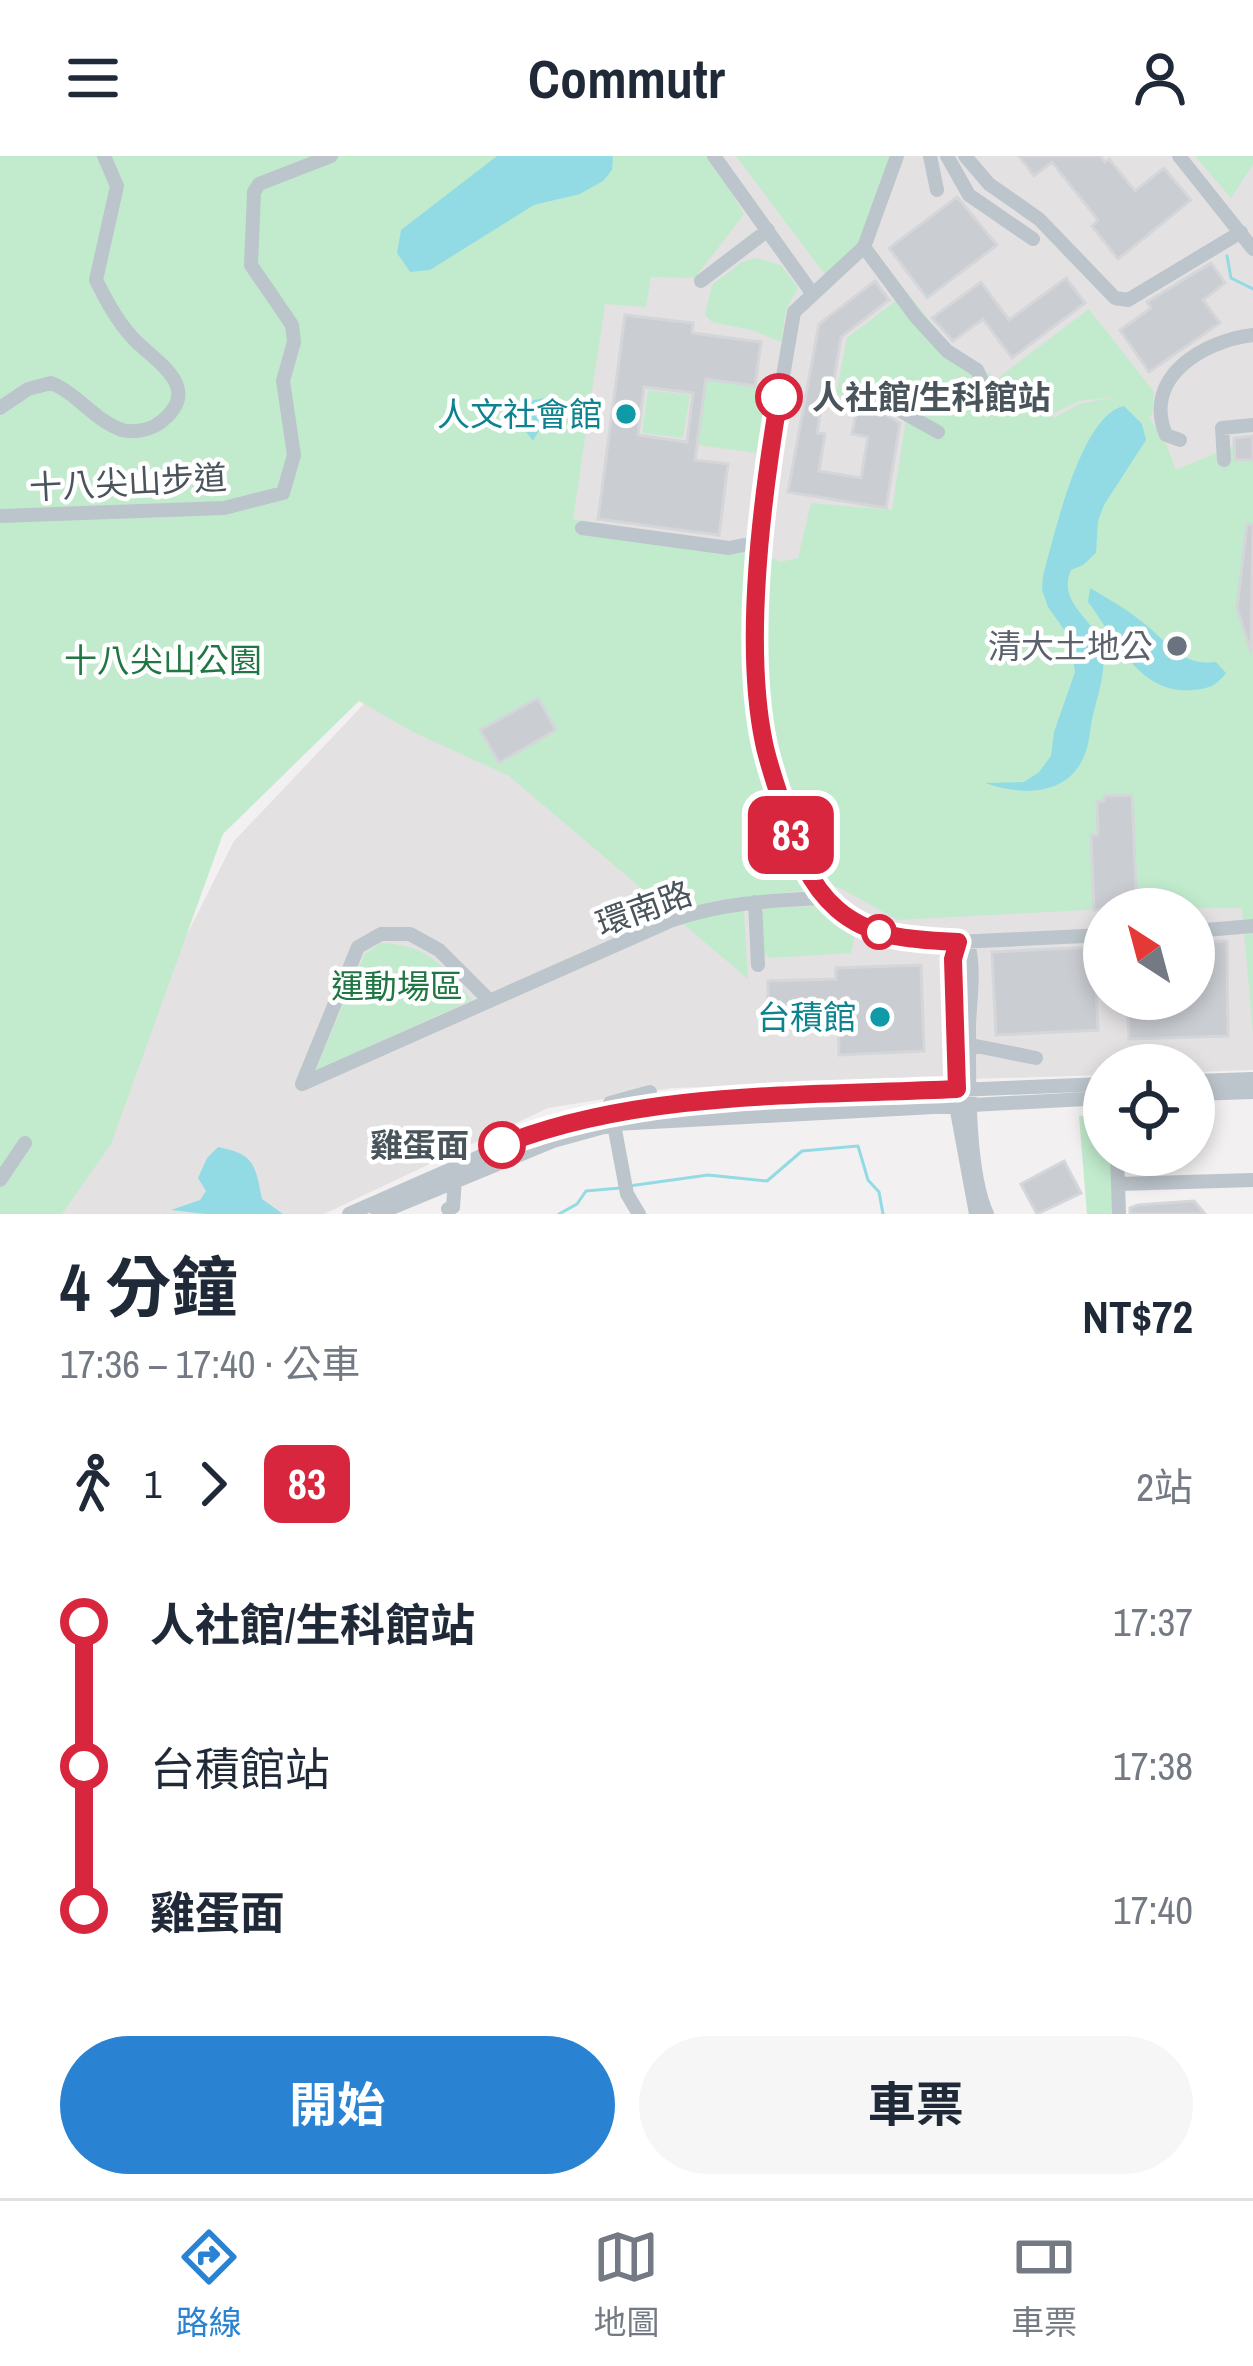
<!DOCTYPE html>
<html lang="zh-TW">
<head>
<meta charset="utf-8">
<style>
	body { margin:0; font-family:"Archivo Narrow","Noto Sans TC",sans-serif; background:#f6f6f7; color:#1f2937; height:100vh; display:flex; flex-direction:column; font-size:45px; white-space:nowrap }
	* { box-sizing:border-box; margin:0 }
	p { font-size:39px; color:#747a83 }
	.icon { flex:none; width:66px; height:66px; fill:none; stroke:currentColor; stroke-width:2; stroke-linecap:round; stroke-linejoin:round }
	.map { position:relative; height:1058px; overflow:hidden }
	.sheet { display:flex; flex-direction:column; background:#fff; flex:1 }
	.sheet>* { flex:none }
	.badge { padding:0 24px; border-radius:18px; font-size:42px; line-height:78px }
	.needle { width:78px; rotate:324deg }
	.fabs { position:absolute; left:1083px; top:732px; display:grid; gap:24px }
	.fabs a { display:grid; place-items:center; width:132px; height:132px; border-radius:50%; background:#fff; box-shadow:0 6px 18px #0003; font-size:60px }
	.map>.badge { position:absolute; translate:-50% -50%; box-shadow:0 0 0 6px #fff }
	.legs { display:flex; align-items:center; gap:18px; height:132px; padding:0 60px; font-size:39px }
	.legs p { margin-inline-start:auto }
	.summary { display:flex; align-items:center; justify-content:space-between; height:204px; padding:0 60px }
	h1 { font-size:66px; font-weight:700; line-height:90px }
	.button { display:flex; gap:24px; margin-top:auto; padding:24px 60px }
	.button a { flex:1; height:138px; border-radius:72px; background:#2a83d2; color:#fff; font-size:48px; font-weight:700; line-height:138px; text-align:center }
	.button a+a { background:#f6f6f7; color:#1f2937 }
	ul { padding:0 60px; list-style:none }
	li { display:flex; align-items:center; gap:42px; height:144px; font-size:45px }
	li i { display:grid; place-items:center; width:18px; height:100%; margin:0 15px; background:currentColor }
	li i::after { content:''; width:30px; height:30px; margin:-15px; border:9px solid; border-radius:50%; background:#fff }
	li p { margin-inline-start:auto }
	li:first-child i { background:linear-gradient(#0000 50%,currentColor 0) }
	li:last-child i { background:linear-gradient(currentColor 50%,#0000 0) }
	header { display:flex; justify-content:space-between; align-items:center; height:156px; padding:0 60px; background:#fff; font-size:54px; font-weight:700 }
	.menu { display:flex; justify-content:space-around; align-items:center; height:168px; border-top:3px solid #e0e1e3; background:#fff; font-size:33px; color:#747a83 }
	.menu a { display:grid; justify-items:center; gap:6px }
	.menu .selected { color:#2a83d2 }
	.map>svg:first-child { display:block }
	.education { fill:#e3e1e1; fill-rule:evenodd }
	.green { fill:#c2ebce }
	.water { fill:#93dbe4 }
	.lines { fill:none; stroke-linecap:round; stroke-linejoin:round }
	.stream { stroke:#93dbe4; stroke-width:3 }
	.building { fill:#cacdd2; stroke:#d4d6da; stroke-width:3; fill-rule:evenodd }
	.minor { stroke:#bcc5cb; stroke-width:14 }
	.line-1-casing { stroke:#fff; stroke-width:27 }
	.line-1 { stroke:#d7263d; stroke-width:18 }
	.stop-1-dot { fill:#fff; stroke:#d7263d; stroke-width:6 }
	.culture-dot { fill:#0f9aa8; stroke:#fff; stroke-width:4.5 }
	.worship-dot { fill:#6b7280; stroke:#fff; stroke-width:4.5 }
	.labels { text-anchor:middle; dominant-baseline:central; stroke-width:9; stroke-linejoin:round; paint-order:stroke }
	.stop-label { font-size:33px; font-weight:bold; fill:#49545b; stroke:#fff; text-anchor:start }
	.culture-label { font-size:33px; fill:#0d838f; stroke:#fff; text-anchor:end }
	.street-label { font-size:33px; fill:#49545b; stroke:#fff }
	.worship-label { font-size:33px; fill:#5b616d; stroke:#fff; text-anchor:end }
	.park-label { font-size:33px; fill:#207743; stroke:#fff }
</style>
</head>
<body>
<header><svg class="icon" aria-label="menu" viewBox="0 0 24 24"><path d="M4 6h16M4 12h16M4 18h16"/></svg>Commutr<svg class="icon" aria-label="person" viewBox="0 0 24 24"><circle cx="12" cy="8" r="4"/><path d="M4 21q1-7 8-7t8 7"/></svg></header>
<div class="map">
<svg width="1253" height="1058" viewBox="0 0 1253 1058">
	<rect width="100%" height="100%" fill="#f2f0f0"/>
	<path class="education" d="M345,0H1253V914L1194,916V909H1104V919L672,932L548,952L324,1058H46L234,685L400,510ZM1104,753H1194V843H1104Z"/>
	<path class="green" d="M0,0H710L744,58L695,122L651,121L646,151L605,148L573,363L747,390L780,406L798,402L811,347L892,354L908,249L836,239L847,182L907,136L950,191L1054,262L1079,248L1116,241L1078,245L1053,258L999,221L1089,153L1154,236L1152,261L1148,259L1167,290L1176,314L1253,281V879L1242,752L1104,753L898,764L838,731L753,740L744,755L748,823L509,620L413,576L359,545L223,678L111,988L62,1058H0Z
		M736,0H889L864,91L829,124Z
		M1195,0H1253V8L1231,42Z
		M757,102L781,109L798,132L786,154L781,186L752,174L712,166L705,159L712,129L742,106Z
		M706,223L767,231L758,297L697,289Z
		M648,234L690,239L683,282L642,277Z
		M817,750L831,764L855,777L851,797L769,802L764,796L761,757L766,752Z
		M380,787C428,789 443,809 472,844L315,915L364,799Z
		M1104,959V999H1112L1116,1058H1087L1079,960Z"/>
	<path class="water" d="M497,0H613L612,14L603,25L580,38L534,49L430,114L410,116L397,97L401,74Z
		M545,242L551,253L533,285L523,272L527,249L534,244Z
		M1124,250L1142,268L1146,284L1104,349L1098,365L1096,397L1083,409L1071,414C1056,450 1098,463 1103,495C1106,515 1098,539 1093,559C1090,571 1090,584 1086,595C1071,641 1022,640 985,627L1024,626L1039,616L1051,600L1054,576L1075,516L1070,482L1048,451L1042,434L1043,420C1054,380 1081,258 1124,250Z
		M1090,432C1107,442 1125,452 1141,465C1168,485 1178,510 1216,506L1226,517C1217,529 1209,533 1193,534C1139,539 1116,483 1088,446Z
		M218,991C255,998 255,1009 262,1043L283,1058H206L171,1054L200,1044L206,1035L198,1022L207,1002Z"/>
	<g class="lines">
		<path class="stream" d="M1227,100L1231,122L1253,133
			M629,1030L708,1019L767,1025L802,995L858,990L868,1024L879,1036L883,1058
			M559,1058L577,1048L586,1035L620,1032"/>
	</g>
	<path class="building" d="M1019,0H1100L1105,6L1109,3L1135,35L1164,12L1191,44L1118,103L1092,70L1098,64L1052,6L1034,20Z
		M957,41L997,89L927,142L889,92Z
		M1211,107L1225,127L1203,144L1220,167L1149,216L1120,174L1151,152L1147,146Z
		M1066,122L1085,147L1012,202L983,163L953,185L932,162L981,126L1009,164Z
		M875,125L889,144L841,181L831,241L823,240L817,277L825,278L819,315L861,322L868,281L852,278L857,252L881,256L900,267L886,352L788,336L819,168Z
		M625,159L693,167L692,177L761,186L755,230L706,223L695,304L728,308L719,379L598,363ZM644,231L693,237L687,286L638,279Z
		M1253,280V304H1235L1234,282Z
		M1247,368L1253,369L1251,497L1237,452Z
		M538,542L556,574L499,607L480,574Z
		M1132,639L1137,753L1094,754L1091,679H1098L1097,646L1104,645V640Z
		M1227,785L1228,880L1129,883L1127,843H1194V786Z
		M1094,791L1098,874L996,879L992,796Z
		M921,809L924,895L839,899L838,846L768,849V825L836,823V812Z
		M1064,1005L1081,1037L1037,1058L1021,1028Z
		M1194,1045L1205,1058H1130V1052L1138,1049Z"/>
	<g class="lines">
		<path class="minor" d="M714,0L812,137
			M897,0L864,91L794,156L769,302L760,396L756,455L764,588L795,691L826,742L849,762L899,783L958,786L1104,779
			M930,0L937,34
			M947,0L969,39L1033,83
			M965,0L989,28L1039,63L1115,142L1128,144L1241,76
			M1179,0L1253,93
			M864,91L916,161L947,195L977,214L983,227
			M701,125L768,74
			M890,249L938,276
			M0,252L28,233L51,227C77,237 95,265 122,274C133,277 149,274 158,268C209,231 151,204 131,180C116,163 106,144 96,124L117,30L104,0
			M1180,284L1166,279C1142,221 1203,185 1253,179
			M1224,304L1222,272L1253,269
			M0,360L224,352L283,337L294,299L283,225L294,186L292,169L251,109L254,36L259,28L331,0
			M582,372L729,392L744,389
			M755,746L758,809
			M1194,775L1253,770
			M958,786L953,803L957,955L976,1058
			M968,786C975,816 970,841 969,870C969,919 967,1015 987,1058
			M490,845L439,794L410,778H381L358,791L302,928L670,765C719,747 774,744 826,742
			M971,889L1036,902
			M1194,925L1253,923
			M1194,938L1253,936
			M1117,999L1119,1058
			M0,1024L25,987
			M1118,1028L1253,1024
			M448,1053L453,1051L455,1023
			M349,1058L552,969L613,956L788,941L1104,928
			M377,1058L553,985L615,968L1104,942
			M639,1058L627,1038L610,947L650,936"/>
	</g>
	<g class="lines">
		<defs>
			<path id="line-1" d="M502,989C640,934 809,940 957,933L953,803L958,786C915,784 871,783 837,753C808,728 796,692 785,658C778,634 769,611 764,587C743,486 762,342 779,241"/>
		</defs>
		<use href="#line-1" class="line-1-casing"/>
		<use href="#line-1" class="line-1"/>
	</g>
	<g class="stop-1-dot">
		<circle cx="779" cy="241" r="21"/>
		<circle cx="879" cy="776" r="15"/>
		<circle cx="502" cy="989" r="21"/>
	</g>
	<g class="culture-dot">
		<circle cx="626" cy="258" r="12"/>
		<circle cx="880" cy="861" r="12"/>
	</g>
	<circle class="worship-dot" cx="1177" cy="490" r="12"/>
	<g class="labels">
		<g class="stop-label">
			<text x="812" y="241">人社館/生科館站</text>
			<text x="469" y="989" text-anchor="end">雞蛋面</text>
		</g>
		<g class="culture-label">
			<text x="602" y="258">人文社會館</text>
			<text x="856" y="861">台積館</text>
		</g>
		<g class="street-label">
			<text transform="translate(128 326) rotate(-3)">十八尖山步道</text>
			<text transform="translate(644 752) rotate(-20)">環南路</text>
		</g>
		<g class="worship-label">
			<text x="1153" y="490">清大土地公</text>
		</g>
		<g class="park-label">
			<text x="163" y="504">十八尖山公園</text>
			<text x="397" y="830">運動場區</text>
		</g>
	</g>
</svg>
<div class="fabs">
<a><svg class="needle" viewBox="-14 -14 28 28"><path d="M0-13l5 13h-10z" fill="#e53935"/><path d="M0 13l5-13h-10z" fill="#747a83"/></svg></a>
<a><svg class="icon" aria-label="locate" viewBox="0 0 24 24"><circle cx="12" cy="12" r="6"/><path d="M12 2v4M12 18v4M2 12h4M18 12h4"/></svg></a>
</div>
<b class="badge" style="left:791px;top:679px;background:#d7263d;color:#fff">83</b>
</div>
<section class="sheet">
<div class="summary"><div><h1>4 分鐘</h1><p>17:36 – 17:40 · 公車</p></div><b>NT$72</b></div>
<div class="legs"><svg class="icon" aria-label="walk" viewBox="0 0 24 24"><circle cx="13" cy="4" r="2"/><path d="M13 8l-2 6 4 7M11 14l-3 7M7 12l3-4h3l4 4"/></svg>1<svg class="icon" aria-label="forward" viewBox="0 0 24 24"><path d="M9 5l7 7-7 7"/></svg><b class="badge" style="background:#d7263d;color:#fff">83</b><p>2站</p></div>
<ul>
<li><i style="color:#d7263d"></i><b>人社館/生科館站</b><p>17:37</p></li>
<li><i style="color:#d7263d"></i><span>台積館站</span><p>17:38</p></li>
<li><i style="color:#d7263d"></i><b>雞蛋面</b><p>17:40</p></li>
</ul>
<div class="button"><a>開始</a><a>車票</a></div>
</section>
<nav class="menu">
<a class="selected"><svg class="icon" aria-label="directions" viewBox="0 0 24 24"><path d="M12 3l9 9-9 9-9-9zM9 14v-3h6M13 9l2 2-2 2"/></svg>路線</a>
<a><svg class="icon" aria-label="map" viewBox="0 0 24 24"><path d="M3 6l6-2 6 2 6-2v14l-6 2-6-2-6 2zM9 4v14M15 6v14"/></svg>地圖</a>
<a><svg class="icon" aria-label="tickets" viewBox="0 0 24 24"><path d="M3 7h18v10H3zM15 7v10"/></svg>車票</a>
</nav>
</body>
</html>
